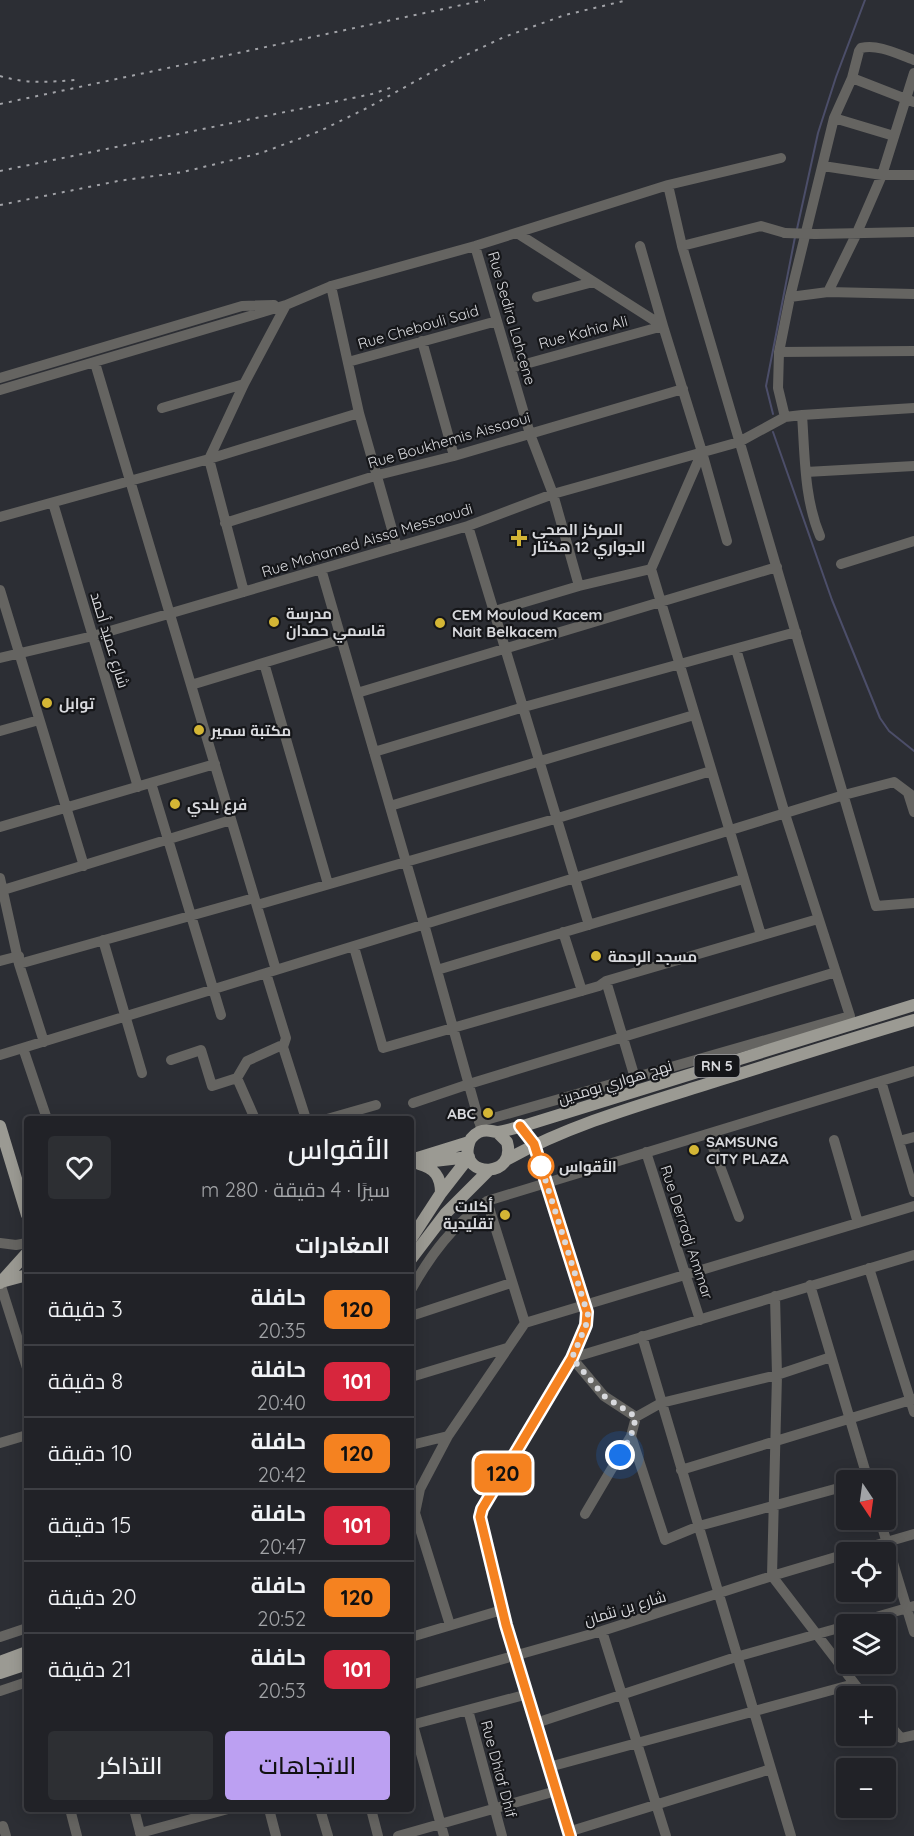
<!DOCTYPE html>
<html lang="ar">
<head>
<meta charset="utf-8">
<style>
	body { margin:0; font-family:Quicksand,Cairo,sans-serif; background:#2d2f33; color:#f1f3f6; direction:rtl; height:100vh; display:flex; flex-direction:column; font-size:22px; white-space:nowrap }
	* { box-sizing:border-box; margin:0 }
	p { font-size:20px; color:#a2a4a7 }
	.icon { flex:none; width:33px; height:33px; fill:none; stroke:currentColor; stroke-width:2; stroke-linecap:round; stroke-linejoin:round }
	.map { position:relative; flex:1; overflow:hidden; direction:ltr }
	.drawer { position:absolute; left:24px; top:1116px; width:390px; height:696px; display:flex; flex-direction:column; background:#212227; border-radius:6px; box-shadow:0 3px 15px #0003,0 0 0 2px #3e3f44; direction:rtl }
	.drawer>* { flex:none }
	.badge { padding:0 12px; border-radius:9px; font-size:21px; line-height:39px }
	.needle { width:39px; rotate:167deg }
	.fabs { position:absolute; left:836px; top:1470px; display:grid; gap:12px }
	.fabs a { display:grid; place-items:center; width:60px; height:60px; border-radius:6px; background:#212227; box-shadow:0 3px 15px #0003,0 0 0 2px #3e3f44; font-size:30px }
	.you { position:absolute; width:30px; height:30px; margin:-15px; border:4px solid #fff; border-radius:50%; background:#1a73e8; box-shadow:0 0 0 9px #1a73e833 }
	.map>.badge { position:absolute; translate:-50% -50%; box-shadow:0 0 0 3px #fff }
	h2 { padding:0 24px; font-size:22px; line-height:54px }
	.round { display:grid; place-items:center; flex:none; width:63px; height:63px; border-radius:6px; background:#2d2f33 }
	.headline { display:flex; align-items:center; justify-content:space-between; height:102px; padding:0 24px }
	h1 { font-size:28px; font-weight:600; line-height:45px }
	.action { display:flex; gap:12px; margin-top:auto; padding:12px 24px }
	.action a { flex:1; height:69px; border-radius:6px; background:#bca0f2; color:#111; font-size:24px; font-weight:600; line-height:69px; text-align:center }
	.action a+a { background:#2d2f33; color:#f1f3f6 }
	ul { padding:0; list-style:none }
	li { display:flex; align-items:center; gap:18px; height:72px; padding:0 24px; border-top:2px solid #3e3f44 }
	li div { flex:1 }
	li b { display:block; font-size:22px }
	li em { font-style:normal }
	li .badge { min-width:66px; font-weight:700; text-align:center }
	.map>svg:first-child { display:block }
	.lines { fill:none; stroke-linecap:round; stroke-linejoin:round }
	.stream { stroke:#4c4e69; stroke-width:2 }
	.minor { stroke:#656461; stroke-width:10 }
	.major { stroke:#9b9a93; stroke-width:12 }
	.rail { stroke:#a1a2a7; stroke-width:2; stroke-dasharray:3 6; stroke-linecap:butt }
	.minor-bridge { stroke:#656461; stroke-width:10 }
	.line-casing { stroke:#fff; stroke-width:14 }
	.line { stroke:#f58220; stroke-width:9 }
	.walk { stroke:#d8d9dd; stroke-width:6; stroke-dasharray:0 10.8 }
	.poi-dot { fill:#d4b635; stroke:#151619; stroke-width:2 }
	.stop-dot { fill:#fff; stroke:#f58220; stroke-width:3 }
	.labels { text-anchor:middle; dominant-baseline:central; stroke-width:4.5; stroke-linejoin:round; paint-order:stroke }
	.shield { fill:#151619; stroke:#9e9ea2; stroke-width:1.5 }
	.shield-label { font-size:14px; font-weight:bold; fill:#d8d9dd }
	.street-label { font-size:15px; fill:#d8d9dd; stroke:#151619 }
	.poi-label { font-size:15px; font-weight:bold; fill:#d8d9dd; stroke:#151619; text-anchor:start }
	.stop-label { font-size:15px; font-weight:bold; fill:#d8d9dd; stroke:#151619; text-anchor:start }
</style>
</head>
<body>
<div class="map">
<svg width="914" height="1836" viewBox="0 0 914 1836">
	<rect width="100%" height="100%" fill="#2c2e34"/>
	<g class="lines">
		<path class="stream" d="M797,229L818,133L836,77L865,0
			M773,414L766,386L795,237
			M773,432L832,600L880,718L889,731L914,751"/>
		<path class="minor" d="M852,78L914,102
			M834,118L894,136
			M823,166L882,175H914
			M668,185L682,246L876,906L914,903
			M517,233L663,326L702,452L727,541
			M815,234L914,232
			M475,246L530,434L553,494L579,586
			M682,246L761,226L785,233
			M331,286L359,413L397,547
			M828,292L856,235L882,175L914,73
			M537,297L593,282
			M790,297L828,292L914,294
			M422,341L454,456
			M779,352L914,351
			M348,362L497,321
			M95,363L276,970
			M511,368L663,326L640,246
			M0,378L242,306L274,305
			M0,390L253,315L286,305L331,286L475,246L668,185L781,158
			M162,408L244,384
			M802,415L914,408
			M702,452L651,569L761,935
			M806,472L914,466
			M53,503L138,787
			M0,517L209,459L359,413
			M225,523L378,475L454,456L683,389
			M468,526L589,925
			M820,536C804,498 805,456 802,415L785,417L778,388L779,352L790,297L834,118L852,78L859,51L861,48C879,44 897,54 914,60
			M841,564L914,541
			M321,569L424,924L481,1128
			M0,590L84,866
			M244,592L209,459L244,384L286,305
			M495,611L579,586L651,569
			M0,658L93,636L468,526L553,494L739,442L785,417
			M264,663L328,884
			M191,685L342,639
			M357,693L777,567
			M0,731L39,720
			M374,752L524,707L796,632
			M151,783L221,1015
			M908,793L914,812
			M390,806L694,715
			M0,827L215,764
			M0,878L19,964L44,1042
			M0,891L231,820
			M257,905L558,818L711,771
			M563,932L582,991
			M103,940L142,1073
			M354,947L383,1048L599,986L606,981L818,919
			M0,961L19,956
			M19,964L254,898
			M437,970L743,879
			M266,973L286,1038L283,1047L306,1119
			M606,981L635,1078
			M23,1048L47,1119
			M0,1055L844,795L894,782L914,797
			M171,1060L201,1050L212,1086L237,1078L247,1061L280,1046L283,1047
			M237,1078L255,1119
			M881,1081L914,1192
			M413,1103L469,1084L836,972
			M327,1119L376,1105
			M479,1122L850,1016L785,814L736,649
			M520,1127L534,1144L587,1312V1322L572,1358L482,1509L480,1517L502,1610L570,1836
			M708,1134L739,1217
			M834,1140L858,1223
			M899,1141L914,1137
			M646,1152L700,1320
			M487,1201L525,1323
			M0,1243L16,1245L27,1243
			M869,1268L914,1412
			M0,1283L27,1368
			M810,1285L868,1480
			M411,1290C431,1254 453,1225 487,1201L914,1071
			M775,1296L777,1375L772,1576L864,1696
			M411,1316L511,1283
			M642,1336L791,1836
			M831,1357L777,1375L661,1403L636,1417L604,1396L572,1358L914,1255
			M411,1377L507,1348
			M631,1436L665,1540L699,1526L846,1486
			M0,1443L27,1435
			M411,1445L448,1436
			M681,1470L914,1399
			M585,1514L631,1436L636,1417
			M880,1520L914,1632
			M852,1552L914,1534
			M852,1624L914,1606
			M450,1625L415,1513L420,1489L448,1436L525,1323L914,1206
			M602,1631L666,1836
			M0,1637L27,1628
			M411,1637L502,1610
			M411,1685L602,1631L772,1576L846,1554
			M0,1691L27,1682
			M468,1710L502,1836
			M885,1720L901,1738L914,1735
			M536,1723L736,1657L846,1626
			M411,1725L528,1694
			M413,1725L444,1836
			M549,1767L854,1684
			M70,1809L77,1836
			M134,1809L141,1836
			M269,1809L276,1836
			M320,1809L328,1836
			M371,1809L378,1836
			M0,1827L3,1826L6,1836
			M568,1832L771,1769
			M140,1833L228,1809
			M398,1836L556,1791"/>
		<path class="major" d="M0,1126L27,1215
			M497,1132L507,1142C517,1178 462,1178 468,1147C469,1140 473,1135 479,1132C486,1129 490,1131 497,1132C504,1132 513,1128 520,1127L914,1005
			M411,1160L469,1142
			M506,1160C569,1125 640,1105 710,1083C778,1062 846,1040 914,1020
			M425,1162L469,1157
			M419,1164C435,1168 441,1177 441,1193
			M411,1239L441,1193L469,1157
			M411,1259L446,1213L489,1170
			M1,1282L27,1275
			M0,1283L27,1253
			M0,1662L27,1652
			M0,1673L27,1664"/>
		<path class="rail" d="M0,76C26,84 49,82 76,80
			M0,104L485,0
			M0,171L372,94L393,87
			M0,205L118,181L183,172L261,153L320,131L369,107L443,66L504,37L565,15L628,0"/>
		<path class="minor-bridge" d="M785,233L815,234"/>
	</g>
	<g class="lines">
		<defs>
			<path id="line" d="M520,1126L534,1144L587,1312L586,1325L572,1358L482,1509L480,1517L506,1625L570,1836"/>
		</defs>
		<use href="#line" class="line-casing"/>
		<use href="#line" class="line"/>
		<path class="walk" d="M541,1166L540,1163L588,1315L586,1325L572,1358L604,1396L636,1417L631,1436L620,1455"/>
	</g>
	<g class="poi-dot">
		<path d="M516 529h6v6h6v6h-6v6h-6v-6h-6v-6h6z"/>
		<circle cx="274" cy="622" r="6"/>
		<circle cx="440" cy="623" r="6"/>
		<circle cx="47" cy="703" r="6"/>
		<circle cx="199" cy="730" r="6"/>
		<circle cx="175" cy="804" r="6"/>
		<circle cx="596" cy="956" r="6"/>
		<circle cx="488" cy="1113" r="6"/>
		<circle cx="694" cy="1150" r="6"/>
		<circle cx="505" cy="1215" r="6"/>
	</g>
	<circle class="stop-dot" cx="541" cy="1166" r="12"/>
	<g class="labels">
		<rect class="shield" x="694.5" y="1055" width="45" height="22" rx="4.5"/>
		<g class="shield-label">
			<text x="717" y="1066">RN 5</text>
		</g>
		<g class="street-label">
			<text transform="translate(512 318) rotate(74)">Rue Sedira Lahcene</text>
			<text transform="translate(418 327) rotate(-16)">Rue Chebouli Said</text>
			<text transform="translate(583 332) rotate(-15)">Rue Kahia Ali</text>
			<text transform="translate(449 440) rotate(-16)">Rue Boukhemis Aissaoui</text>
			<text transform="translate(367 540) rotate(-17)">Rue Mohamed Aissa Messaoudi</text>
			<text transform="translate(110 640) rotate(73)">شارع عميد أحمد</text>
			<text transform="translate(615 1082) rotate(-17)">نهج هواري بومدين</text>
			<text transform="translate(687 1232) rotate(72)">Rue Derradj Ammar</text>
			<text transform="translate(625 1608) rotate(-17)">شارع بن نثمان</text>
			<text transform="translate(499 1769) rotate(75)">Rue Dhiaf Dhif</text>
		</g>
		<g class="poi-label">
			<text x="532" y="529">المركز الصحي<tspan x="532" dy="17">الجواري 12 هكتار</tspan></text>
			<text x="286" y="613">مدرسة<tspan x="286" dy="17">قاسمي حمدان</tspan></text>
			<text x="452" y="614">CEM Mouloud Kacem<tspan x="452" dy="17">Nait Belkacem</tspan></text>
			<text x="59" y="703">توابل</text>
			<text x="211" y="730">مكتبة سمير</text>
			<text x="187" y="804">فرع بلدي</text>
			<text x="608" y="956">مسجد الرحمة</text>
			<text x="476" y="1113" text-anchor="end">ABC</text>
			<text x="706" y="1141">SAMSUNG<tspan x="706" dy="17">CITY PLAZA</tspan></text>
			<text x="493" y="1206" text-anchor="end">أكلات<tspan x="493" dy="17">تقليدية</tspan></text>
		</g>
		<g class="stop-label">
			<text x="559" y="1166">الأقواس</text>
		</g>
	</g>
</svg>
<div class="fabs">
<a><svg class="needle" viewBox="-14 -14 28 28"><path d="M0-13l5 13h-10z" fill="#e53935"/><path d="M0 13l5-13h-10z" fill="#a2a4a7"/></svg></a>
<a><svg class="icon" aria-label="locate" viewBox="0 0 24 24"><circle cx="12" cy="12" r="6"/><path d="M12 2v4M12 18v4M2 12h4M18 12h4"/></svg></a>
<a><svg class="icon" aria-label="layers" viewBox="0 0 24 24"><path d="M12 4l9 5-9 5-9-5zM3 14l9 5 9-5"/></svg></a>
<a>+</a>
<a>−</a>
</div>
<div class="you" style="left:620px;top:1455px"></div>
<b class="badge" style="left:503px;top:1473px;background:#f58220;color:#111">120</b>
<section class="drawer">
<div class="headline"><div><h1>الأقواس</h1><p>سيرًا · 4 دقيقة · 280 m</p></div><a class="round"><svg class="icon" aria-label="heart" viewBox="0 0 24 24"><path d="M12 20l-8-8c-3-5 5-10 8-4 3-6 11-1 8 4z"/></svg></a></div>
<h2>المغادرات</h2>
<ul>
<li><span class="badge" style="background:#f58220;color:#111">120</span><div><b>حافلة</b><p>20:35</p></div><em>3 دقيقة</em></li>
<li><span class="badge" style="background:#d7263d;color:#fff">101</span><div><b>حافلة</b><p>20:40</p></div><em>8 دقيقة</em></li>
<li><span class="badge" style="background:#f58220;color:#111">120</span><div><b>حافلة</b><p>20:42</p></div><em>10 دقيقة</em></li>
<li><span class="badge" style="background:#d7263d;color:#fff">101</span><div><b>حافلة</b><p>20:47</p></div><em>15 دقيقة</em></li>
<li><span class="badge" style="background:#f58220;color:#111">120</span><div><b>حافلة</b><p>20:52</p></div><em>20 دقيقة</em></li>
<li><span class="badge" style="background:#d7263d;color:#fff">101</span><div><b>حافلة</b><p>20:53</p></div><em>21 دقيقة</em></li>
</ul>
<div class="action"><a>الاتجاهات</a><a>التذاكر</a></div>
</section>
</div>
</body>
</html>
